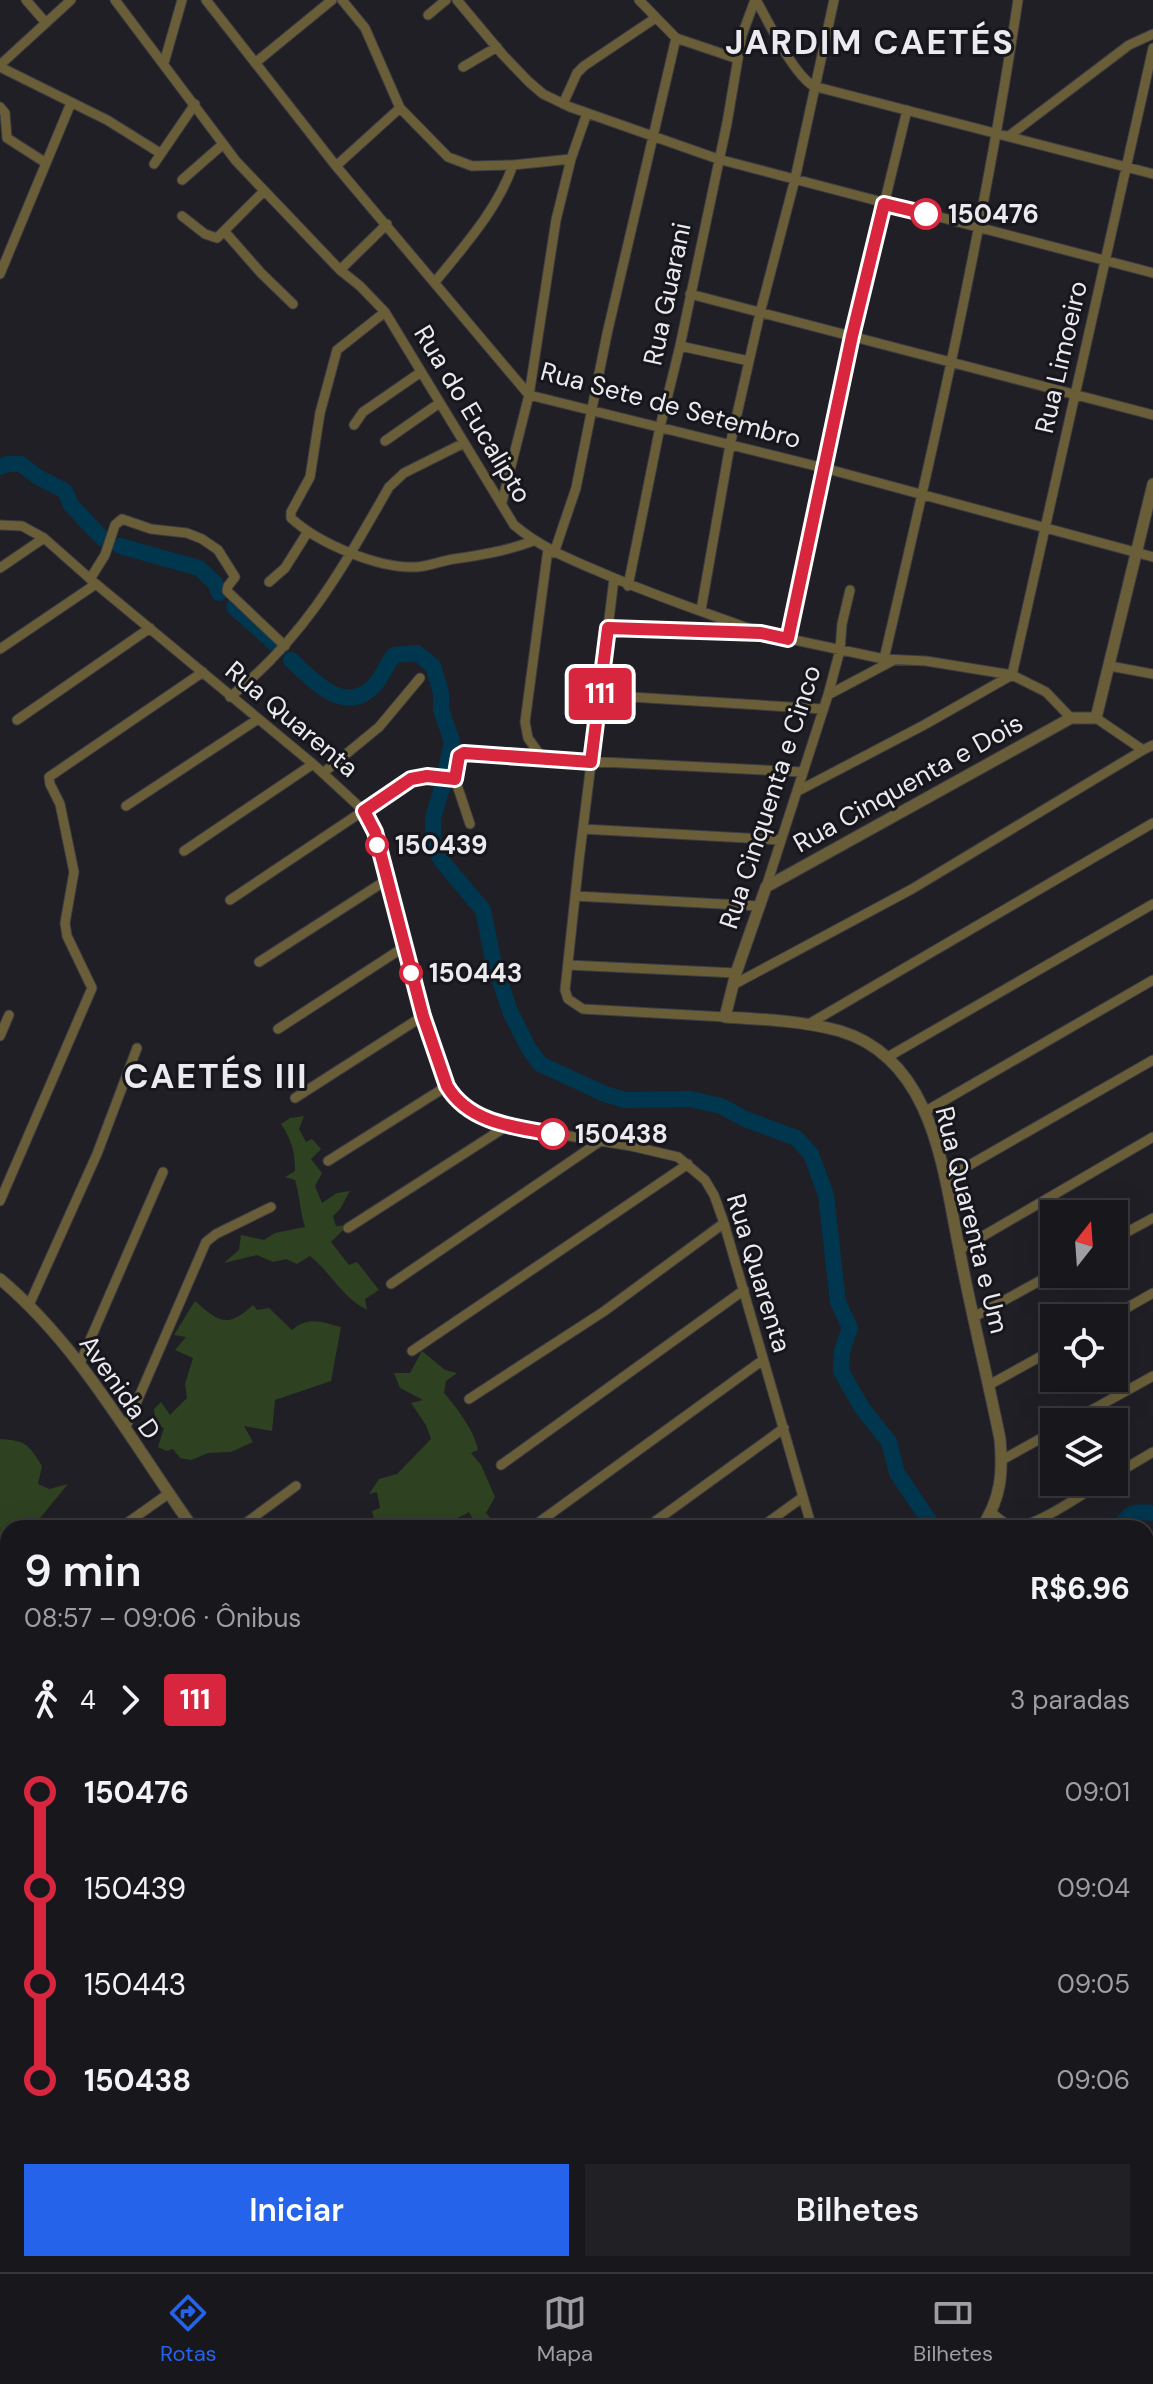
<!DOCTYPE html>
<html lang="pt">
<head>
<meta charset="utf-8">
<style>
	body { margin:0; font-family:"DM Sans",sans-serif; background:#212025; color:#f1f3f6; height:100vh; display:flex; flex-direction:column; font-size:30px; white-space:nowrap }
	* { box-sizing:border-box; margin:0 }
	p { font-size:26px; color:#9f9fa3 }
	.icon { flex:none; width:44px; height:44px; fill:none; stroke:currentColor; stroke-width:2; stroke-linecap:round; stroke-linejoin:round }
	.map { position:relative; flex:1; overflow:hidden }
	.details { position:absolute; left:0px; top:1520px; width:1154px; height:752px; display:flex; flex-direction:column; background:#18171c; border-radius:24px 24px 0 0; box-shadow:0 8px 32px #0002,0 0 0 2px #36363b }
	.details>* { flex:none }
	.badge { padding:0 16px; border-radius:6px; font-size:28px; line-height:52px }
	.needle { width:52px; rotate:17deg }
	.fabs { position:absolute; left:1040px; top:1200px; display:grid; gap:16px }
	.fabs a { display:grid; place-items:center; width:88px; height:88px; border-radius:0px; background:#18171c; box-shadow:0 8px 32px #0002,0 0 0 2px #36363b; font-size:40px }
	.map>.badge { position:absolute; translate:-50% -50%; box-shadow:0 0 0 4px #fff }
	.legs { display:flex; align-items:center; gap:12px; height:88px; padding:0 24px; font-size:26px }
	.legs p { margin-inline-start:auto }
	.headline { display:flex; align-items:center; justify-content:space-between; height:136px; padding:0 24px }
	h1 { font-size:44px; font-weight:600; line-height:60px }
	.cta { display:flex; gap:16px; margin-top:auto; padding:16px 24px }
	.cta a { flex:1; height:92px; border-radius:0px; background:#2563eb; color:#fff; font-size:32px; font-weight:600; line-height:92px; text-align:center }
	.cta a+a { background:#212025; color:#f1f3f6 }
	ul { padding:0 24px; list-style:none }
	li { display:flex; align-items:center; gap:28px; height:96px; font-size:30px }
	li i { display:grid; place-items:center; width:12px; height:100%; margin:0 10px; background:currentColor }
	li i::after { content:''; width:20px; height:20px; margin:-10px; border:6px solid; border-radius:50%; background:#18171c }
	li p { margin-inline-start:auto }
	li:first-child i { background:linear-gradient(#0000 50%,currentColor 0) }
	li:last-child i { background:linear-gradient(currentColor 50%,#0000 0) }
	.tabs { display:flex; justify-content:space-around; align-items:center; height:112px; border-top:2px solid #36363b; background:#18171c; font-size:22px; color:#9f9fa3 }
	.tabs a { display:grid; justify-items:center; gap:4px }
	.tabs .active { color:#2563eb }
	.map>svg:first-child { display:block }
	.built { fill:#282834 }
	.green { fill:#2e4221 }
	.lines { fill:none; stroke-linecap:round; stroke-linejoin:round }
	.stream { stroke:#00374f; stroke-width:3 }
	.river { stroke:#00374f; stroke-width:16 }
	.minor-casing { stroke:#3c3c42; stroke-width:11 }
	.tertiary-casing { stroke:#3c3c42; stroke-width:13 }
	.minor { stroke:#695e38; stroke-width:9 }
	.tertiary { stroke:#695e38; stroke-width:11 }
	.line-1-casing { stroke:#fff; stroke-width:18 }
	.line-1 { stroke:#d7263d; stroke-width:12 }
	.stop-1-dot { fill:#fff; stroke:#d7263d; stroke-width:4 }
	.labels { text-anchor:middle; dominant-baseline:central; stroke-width:6; stroke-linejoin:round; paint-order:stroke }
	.stop-label { font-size:26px; font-weight:bold; fill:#ebebef; stroke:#16161c; text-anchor:start }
	.street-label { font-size:26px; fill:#ebebef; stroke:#16161c }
	.district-label { font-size:34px; font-weight:bold; letter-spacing:2px; fill:#ebebef; stroke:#16161c }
</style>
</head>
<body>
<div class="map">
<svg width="1153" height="2272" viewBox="0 0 1153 2272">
	<rect width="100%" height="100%" fill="#201f26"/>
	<path class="built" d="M720,2264H842L852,2272H711Z"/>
	<path class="green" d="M304,1116L299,1129L306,1142L312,1139L321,1149L311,1159L322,1173L315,1186L322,1203L337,1193L350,1191L340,1209L333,1216L336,1226L348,1225L331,1242L349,1265L357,1262L379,1290L365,1299L367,1310C342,1297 331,1273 310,1256L297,1264L286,1259L273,1262L257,1255L224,1263L239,1250L241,1235L264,1240L275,1233L305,1227C300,1211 300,1197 295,1180L285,1177L295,1171C295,1152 292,1140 281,1124L290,1118Z
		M195,1301C219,1322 227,1329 253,1305L257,1310L269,1308L292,1330C309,1316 320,1322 341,1327L331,1381L275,1400L272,1431L244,1426L253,1442L231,1452L208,1453L191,1460L180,1458L173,1449L166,1451L158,1447L164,1428L156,1424L154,1409L161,1402L170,1415L187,1398L185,1384L193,1358L175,1350L186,1337L174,1335Z
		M422,1351L445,1370L457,1373L446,1381L444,1393C457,1408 474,1430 478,1450L471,1453L481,1465L495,1497L486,1513L499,1528H477L469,1512C439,1530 410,1528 376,1528L372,1511L380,1508L377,1492L369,1494L379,1479L397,1474L431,1439L426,1425L411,1403L423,1400L400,1388L394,1373H410Z
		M0,1439C27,1441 28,1444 42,1466L38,1484L49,1489L68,1484L36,1523L28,1528H8V1541L0,1547Z"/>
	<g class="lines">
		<path class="stream" d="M1146,2066L1153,2068
			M892,2264L897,2272"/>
		<path class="river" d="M0,467L7,464H21L38,477L65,491L71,505L102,538
			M120,546L199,568L215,583L219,593
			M234,607L280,648
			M291,660C312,679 343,716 373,687C380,681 386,665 394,655L417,653L433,666L441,693V710L452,741L445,775
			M444,781L433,818V842L441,860L483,910L493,960L510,1011L529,1049L540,1064L605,1094L625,1100L690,1099L721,1106L745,1119L796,1138L811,1154L826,1195L838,1302L850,1328L842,1351L841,1371L862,1408L889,1442L897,1473L934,1528
			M1120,1528C1128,1511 1136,1511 1153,1513"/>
		<defs>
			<path id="minor" d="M26,0L46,23
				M115,0L236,161L340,270L360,286L385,312L514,525C540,547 569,559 600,572C652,595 707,613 761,633
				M206,0L336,166L529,395L824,468L1153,557
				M342,0L365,28L400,108L448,157L472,166L513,165L571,159
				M457,0L503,55L529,82L543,94L570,107L718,159L1153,273
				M639,0L676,38L738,59
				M756,0C770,24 791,71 813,86L1153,174
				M428,15L446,0
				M164,63L182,0
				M255,63L332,0
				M0,65L71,0
				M0,67L107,120L160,153
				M463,67L497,47
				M563,104L577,73L584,66L654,19
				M0,107L5,113L7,138L46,163
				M1009,136L1129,45L1153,34
				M154,164L195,104
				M336,166L400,108
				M182,180L222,145
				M182,216L205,234L217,238L264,191
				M225,232L261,273L293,304
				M340,270L387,224
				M0,274L71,103
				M435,282C465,245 497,210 513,165
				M690,294L1153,415
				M385,312L337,350L320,413L310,477L291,512V518C318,543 378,569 417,567C429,566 441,561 454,559C481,555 506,551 533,541
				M680,346L749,361
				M354,425L363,412L421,372
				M385,441L438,404
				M502,502L529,395L556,220L571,159L587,113
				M0,525L22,526L44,538L96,584L313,764L364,811L375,832L385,881L423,1016L441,1071L453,1097L475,1114L507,1126L631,1146L678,1157L705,1180L714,1195L724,1223L812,1528
				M548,549L525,722L528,738L543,759L803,772
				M554,553L576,488L607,334L676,38
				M0,568L44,538
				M90,579L105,555L115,525L122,519L151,529L187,533L202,539L218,550L235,577L228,586L227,591L285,646
				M614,579L579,860L565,990L568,999L583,1009L725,1017
				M269,582L285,568L307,533
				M628,586L660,427L680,346L727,123L742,35L755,0
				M701,610L730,445L760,313L795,179L834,0
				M608,628L761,633L884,659L926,661L1012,675L1046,692L1071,718
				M788,639L852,336L907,110
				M0,649L96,584
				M884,659C935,441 985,221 1018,0
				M1110,666L1153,674
				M599,695L823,709
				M828,695L894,660
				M230,697C306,636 342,569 389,487L404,473L464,443
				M1096,718L1143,750L1153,745
				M17,720L150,628
				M323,773L379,727L420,678
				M455,779L459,756L464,753L543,759
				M798,791L924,725L1012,675L1153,48
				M126,806L258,719
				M583,829L781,840
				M184,851L313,764
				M766,887L828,695L840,650L842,624L850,590
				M575,896L758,906
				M230,900L411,779L427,776L455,779L470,824
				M259,962L385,881
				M568,965L736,973
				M733,985L912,889L1143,750
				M807,1025L1153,823
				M278,1029L404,947
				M0,1036L9,1015
				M886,1058L1153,904
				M295,1098L423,1016
				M926,1111L1153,980
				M328,1161L447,1086
				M945,1179L1153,1060
				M0,1201L92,988L67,936L65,923L74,872L60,804L50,784L49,777L203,672
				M348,1228L507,1126
				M1114,1239L1153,1218
				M959,1250L1153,1137
				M391,1284L599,1142
				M29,1305L97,1154L137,1048
				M974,1317L1054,1273
				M1109,1318L1153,1293
				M412,1351L688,1164
				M80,1363L163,1172
				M989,1385L1054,1349
				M469,1399L603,1312L724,1223
				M1070,1422L1153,1376
				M125,1429L206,1242L216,1234L271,1207
				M1002,1460L1054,1431
				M501,1465L744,1290
				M1114,1475L1153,1452
				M992,1513C998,1518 1005,1525 1013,1526C1032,1530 1084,1493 1102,1482
				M120,1528L168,1494
				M239,1528L296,1486
				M531,1528L763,1360
				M646,1528L784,1428
				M760,1528L803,1497
				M0,1609L8,1604
				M0,1907L8,1917
				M0,2167L8,2172
				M533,2264L552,2268"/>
			<path id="tertiary" d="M0,1279C81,1347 132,1443 193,1528
				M981,1528C1001,1500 1003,1473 1000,1439C987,1375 971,1312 959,1248C943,1169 933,1059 840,1031C803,1021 762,1019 725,1017L736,973L766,887L1071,718H1096L1153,484
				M641,2264L649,2272
				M550,2272L554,2264
				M568,2272L580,2264"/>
		</defs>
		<use href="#minor" class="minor-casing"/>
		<use href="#tertiary" class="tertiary-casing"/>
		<use href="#minor" class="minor"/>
		<use href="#tertiary" class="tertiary"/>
	</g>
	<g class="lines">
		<defs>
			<path id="line-1" d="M553,1134C514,1127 469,1123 447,1086L423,1016L375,832L364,811L411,779L427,776L455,779L459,756L464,753L591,762L608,628L761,633L788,639L852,336L884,204L926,214"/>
		</defs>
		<use href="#line-1" class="line-1-casing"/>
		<use href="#line-1" class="line-1"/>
	</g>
	<g class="stop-1-dot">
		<circle cx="926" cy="214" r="14"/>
		<circle cx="377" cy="845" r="10"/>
		<circle cx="411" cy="973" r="10"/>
		<circle cx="553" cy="1134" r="14"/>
	</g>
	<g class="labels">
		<g class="stop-label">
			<text x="948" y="214">150476</text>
			<text x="395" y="845">150439</text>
			<text x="429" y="973">150443</text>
			<text x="575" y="1134">150438</text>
		</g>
		<g class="street-label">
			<text transform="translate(667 294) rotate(-78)">Rua Guarani</text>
			<text transform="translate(1061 357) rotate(-77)">Rua Limoeiro</text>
			<text transform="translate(671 405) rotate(15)">Rua Sete de Setembro</text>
			<text transform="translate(473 414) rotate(59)">Rua do Eucalipto</text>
			<text transform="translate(292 719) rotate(40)">Rua Quarenta</text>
			<text transform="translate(908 783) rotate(-29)">Rua Cinquenta e Dois</text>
			<text transform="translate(770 797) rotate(-72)">Rua Cinquenta e Cinco</text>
			<text transform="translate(972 1220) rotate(76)">Rua Quarenta e Um</text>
			<text transform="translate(759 1273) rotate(73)">Rua Quarenta</text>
			<text transform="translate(120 1387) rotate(55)">Avenida D</text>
		</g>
		<g class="district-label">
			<text x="870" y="42">JARDIM CAETÉS</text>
			<text x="216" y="1076">CAETÉS III</text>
		</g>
	</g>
</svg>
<div class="fabs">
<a><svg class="needle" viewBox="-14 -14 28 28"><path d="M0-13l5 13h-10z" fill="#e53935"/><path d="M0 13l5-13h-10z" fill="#9f9fa3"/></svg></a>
<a><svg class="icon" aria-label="locate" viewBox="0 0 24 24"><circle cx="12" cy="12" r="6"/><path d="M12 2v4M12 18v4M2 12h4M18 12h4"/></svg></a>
<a><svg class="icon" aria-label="layers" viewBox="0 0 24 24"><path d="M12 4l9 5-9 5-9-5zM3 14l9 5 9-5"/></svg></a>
</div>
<b class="badge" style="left:600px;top:694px;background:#d7263d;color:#fff">111</b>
<section class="details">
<div class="headline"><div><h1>9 min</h1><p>08:57 – 09:06 · Ônibus</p></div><b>R$6.96</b></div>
<div class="legs"><svg class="icon" aria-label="walk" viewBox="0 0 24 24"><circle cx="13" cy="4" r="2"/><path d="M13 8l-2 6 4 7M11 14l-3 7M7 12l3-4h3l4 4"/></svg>4<svg class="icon" aria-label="forward" viewBox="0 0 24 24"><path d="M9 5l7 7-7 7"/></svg><b class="badge" style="background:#d7263d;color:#fff">111</b><p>3 paradas</p></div>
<ul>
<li><i style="color:#d7263d"></i><b>150476</b><p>09:01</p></li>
<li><i style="color:#d7263d"></i><span>150439</span><p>09:04</p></li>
<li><i style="color:#d7263d"></i><span>150443</span><p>09:05</p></li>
<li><i style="color:#d7263d"></i><b>150438</b><p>09:06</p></li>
</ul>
<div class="cta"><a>Iniciar</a><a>Bilhetes</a></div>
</section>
</div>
<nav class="tabs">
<a class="active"><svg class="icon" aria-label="directions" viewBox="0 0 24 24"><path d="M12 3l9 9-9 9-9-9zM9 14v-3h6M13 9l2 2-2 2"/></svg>Rotas</a>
<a><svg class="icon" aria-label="map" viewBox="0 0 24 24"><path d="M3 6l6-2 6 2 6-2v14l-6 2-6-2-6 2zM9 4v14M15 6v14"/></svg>Mapa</a>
<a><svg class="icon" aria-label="tickets" viewBox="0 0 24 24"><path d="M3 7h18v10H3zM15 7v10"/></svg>Bilhetes</a>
</nav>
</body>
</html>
